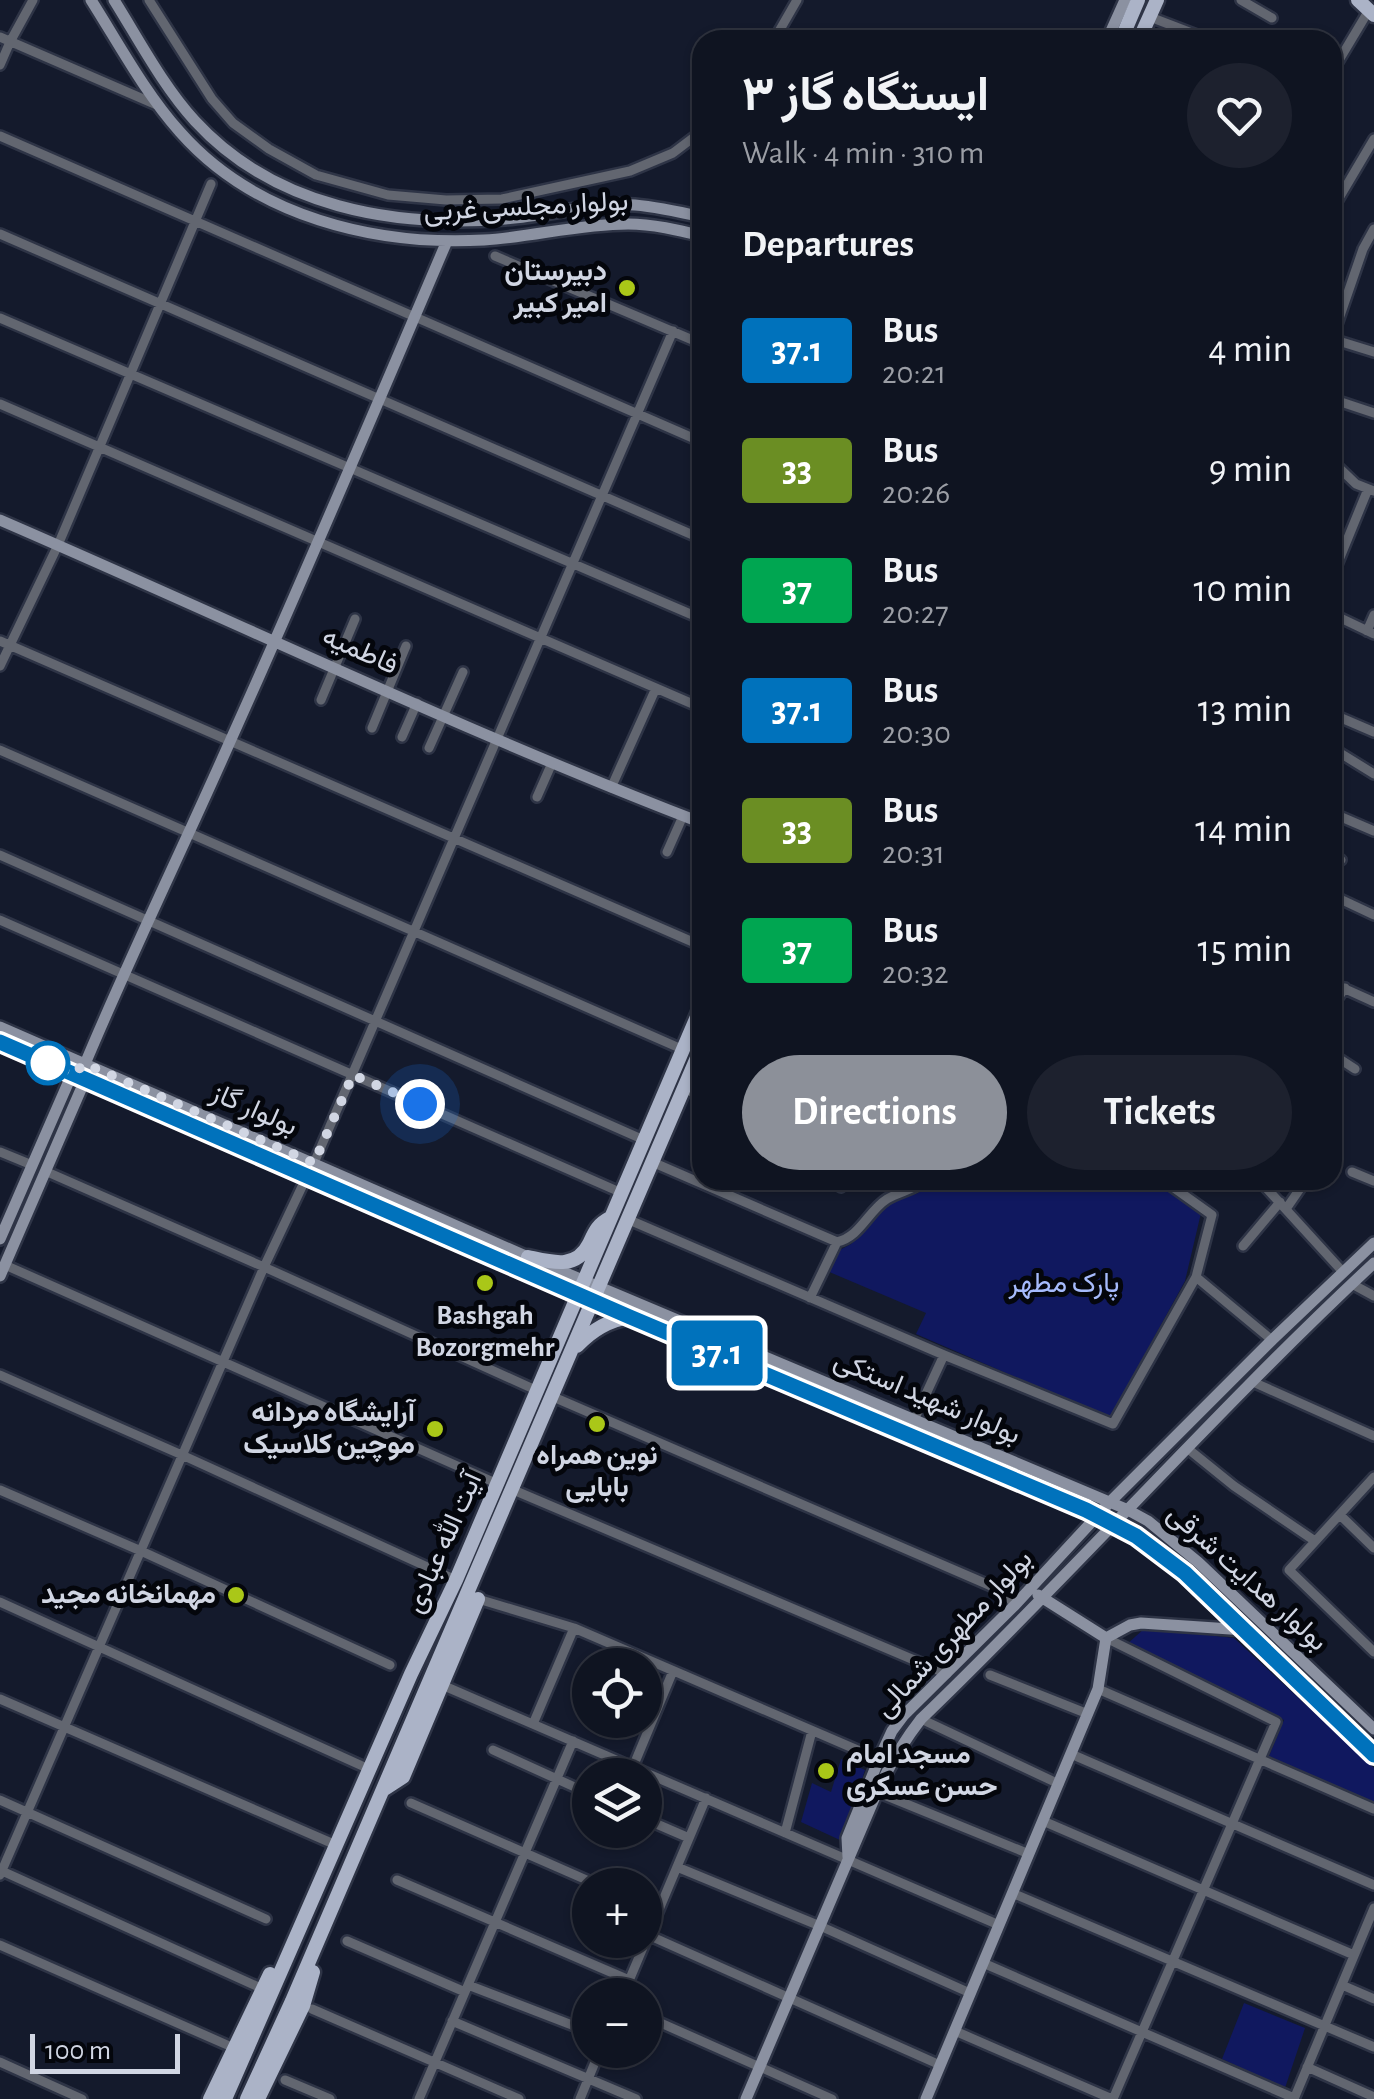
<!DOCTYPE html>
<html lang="en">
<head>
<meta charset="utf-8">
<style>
	body { margin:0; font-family:"Alegreya Sans",Vazirmatn,sans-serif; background:#1d212e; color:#f1f3f6; height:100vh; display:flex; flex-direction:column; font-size:38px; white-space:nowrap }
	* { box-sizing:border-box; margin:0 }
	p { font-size:32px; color:#9b9ea5 }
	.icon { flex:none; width:55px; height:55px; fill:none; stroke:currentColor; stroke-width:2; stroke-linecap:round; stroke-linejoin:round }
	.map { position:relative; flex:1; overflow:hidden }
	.drawer { position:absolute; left:692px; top:30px; width:650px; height:1160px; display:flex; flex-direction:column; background:#0f1421; border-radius:30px; box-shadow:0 2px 8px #0004,0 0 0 2px #2f333f }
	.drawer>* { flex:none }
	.badge { padding:0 20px; border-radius:8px; font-size:35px; line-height:65px }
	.buttons { position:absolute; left:572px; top:1648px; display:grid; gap:20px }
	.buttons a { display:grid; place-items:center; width:90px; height:90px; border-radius:50%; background:#0f1421; box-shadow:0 2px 8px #0004,0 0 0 2px #2f333f; font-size:50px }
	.scale { position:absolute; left:30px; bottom:25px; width:150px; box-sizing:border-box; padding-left:10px; border:5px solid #d1d6e3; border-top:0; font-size:28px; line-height:35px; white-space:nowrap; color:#d1d6e3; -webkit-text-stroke:8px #04060c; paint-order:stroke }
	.you { position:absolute; width:50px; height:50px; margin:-25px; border:8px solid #fff; border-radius:50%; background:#1a73e8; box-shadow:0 0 0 15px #1a73e833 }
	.map>.badge { position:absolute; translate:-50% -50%; box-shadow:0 0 0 5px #fff }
	h2 { padding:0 50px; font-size:38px; line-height:90px }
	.round { display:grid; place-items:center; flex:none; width:105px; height:105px; border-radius:52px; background:#1d212e }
	.summary { display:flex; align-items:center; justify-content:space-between; height:170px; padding:0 50px }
	h1 { font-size:48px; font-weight:700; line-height:75px }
	.primary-button { display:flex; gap:20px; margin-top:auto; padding:20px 50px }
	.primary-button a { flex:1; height:115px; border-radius:60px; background:#8c9099; color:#fff; font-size:40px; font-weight:700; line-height:115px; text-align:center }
	.primary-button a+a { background:#1d212e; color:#f1f3f6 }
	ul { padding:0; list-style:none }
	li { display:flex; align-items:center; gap:30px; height:120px; padding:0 50px }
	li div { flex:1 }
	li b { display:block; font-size:38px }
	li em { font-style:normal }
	li .badge { min-width:110px; font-weight:700; text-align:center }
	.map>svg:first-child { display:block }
	.green { fill:#10185f }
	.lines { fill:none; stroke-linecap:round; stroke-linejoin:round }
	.street-casing { stroke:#2e3446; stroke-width:14 }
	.secondary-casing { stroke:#2e3446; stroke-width:16 }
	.primary-casing { stroke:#2e3446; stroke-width:19 }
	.street { stroke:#626670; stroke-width:9 }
	.secondary { stroke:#8b91a1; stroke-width:11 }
	.primary { stroke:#abb3c7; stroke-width:14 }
	.line-casing { stroke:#fff; stroke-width:22 }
	.line { stroke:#0072bc; stroke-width:15 }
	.walk { stroke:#d1d6e3; stroke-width:10; stroke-dasharray:0 18 }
	.poi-dot { fill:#aac718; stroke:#04060c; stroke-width:4 }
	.stop-dot { fill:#fff; stroke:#0072bc; stroke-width:5 }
	.labels { text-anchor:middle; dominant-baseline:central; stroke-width:10; stroke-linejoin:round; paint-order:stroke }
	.street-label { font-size:28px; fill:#d1d6e3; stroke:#04060c }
	.poi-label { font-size:28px; font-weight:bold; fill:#d1d6e3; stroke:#04060c; text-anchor:end }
	.park-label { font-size:28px; fill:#a6bbfc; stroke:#04060c }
</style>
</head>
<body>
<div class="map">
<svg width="1374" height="2099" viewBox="0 0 1374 2099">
	<rect width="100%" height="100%" fill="#141a2c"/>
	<path class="green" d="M932,1180H1153L1201,1213L1185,1281L1110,1418L916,1334L926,1313L827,1271L836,1252L851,1244L886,1205L918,1193Z
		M1145,1628L1234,1638L1374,1768V1805L1269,1756L1284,1720L1126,1645Z
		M841,1759L865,1770L842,1841L801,1822L812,1783L831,1792Z
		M1244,2003L1305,2028L1285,2088L1222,2059Z"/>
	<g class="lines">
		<defs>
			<path id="street" d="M149,0L212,99L233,123L269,149L316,175L388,195L446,200L502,199L630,171L673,153L702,131
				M1241,0L1272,18
				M1150,17L1210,40
				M0,37L157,105
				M774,40L797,0
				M0,65L10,42L33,0
				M1332,72L1369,10
				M0,136L702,442
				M1332,210L1374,139
				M0,234L702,539
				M495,256L702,344
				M0,318L702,619
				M1332,339L1363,249L1374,229
				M1332,339L1374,352
				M1332,399L1374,413
				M0,404L702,708
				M1332,461L1356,484L1374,491
				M1332,577L1368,489
				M1332,614L1374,634
				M1367,631L1374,615
				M0,641L702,946
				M0,666L58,545L211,184
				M321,700L355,619
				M1332,714L1374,732
				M372,728L406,646
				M402,737L417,703
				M429,748L463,672
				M1332,748L1374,774
				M0,750L684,1050
				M611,788L656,688
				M537,797L552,763
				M1332,813L1374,831
				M667,852L683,816
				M1332,853L1341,860
				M0,855L644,1140
				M1340,899L1374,915
				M0,920L622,1193
				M1332,983L1374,1002
				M1332,1006L1345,988
				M1332,1054L1355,1069
				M684,1088L702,1097
				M0,1152L32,1165
				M652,1162L837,1242
				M314,1163L673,331
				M45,1171L264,1267L538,1391
				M1352,1172L1374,1181
				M832,1180L841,1187
				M1259,1180L1343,1272
				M1286,1209L1306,1180
				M627,1219L944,1355L1113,1424L1196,1277L1212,1215L1163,1180
				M1243,1246L1280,1202
				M5,1265L498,1484
				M1196,1277L1272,1340
				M1352,1284L1374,1296
				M810,1298L837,1242C860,1237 868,1211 887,1199C900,1191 914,1190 925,1180
				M0,1375L182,1455L456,1580
				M1253,1382L1374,1436
				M551,1396L989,1585L1005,1594L1015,1605
				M914,1420L944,1355
				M1187,1448L1234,1486L1315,1541
				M1374,1477L1289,1570L1374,1652
				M511,1489L947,1674
				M0,1490L141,1551L390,1665
				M1340,1515L1374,1548
				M475,1600L478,1599L574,1628L890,1764
				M0,1602L369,1769
				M1106,1638L1276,1722L1113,2099
				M990,1675L1088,1714
				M442,1685L999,1925
				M1098,1689L1374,1809
				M0,1699L336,1845
				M921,1719L1059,1784
				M533,1724L574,1628
				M493,1750L590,1794
				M1071,1754L1374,1885
				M633,1767L673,1671
				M877,1792L1029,1854
				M0,1800L266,1919
				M411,1803L598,1885
				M645,1819L689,1838
				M1043,1821L1354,1955
				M785,1833L812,1731
				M677,1867L820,1926L970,1993
				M2,1871L263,1989
				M0,1875L264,1267L307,1176
				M397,1880L629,1980
				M1012,1893L1374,2047
				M648,1935L940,2065
				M347,1941L465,1992
				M0,1945L234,2048
				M983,1963L1294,2098
				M468,1985L590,2032
				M1342,1985L1374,1999
				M623,1995L706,1798
				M312,2009L519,2099
				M645,2016L832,2099
				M452,2021L636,2099
				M955,2031L1112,2099
				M0,2062L82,2099
				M1307,2067L1374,2097
				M285,2080L330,2099
				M419,2099L573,1741
				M580,2099L600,2050
				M1294,2099L1374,1908"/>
			<path id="secondary" d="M91,0C119,44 145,93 180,132C255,217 375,246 484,240C532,237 580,224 628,224C653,224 678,230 702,236
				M114,0C139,40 163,86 195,121C274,207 394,228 505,219C548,216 592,202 635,205C658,207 680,212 702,217
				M1107,40L1125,0
				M0,520C234,621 465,732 702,823
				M0,1027L528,1257L1126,1509L1148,1521L1198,1562L1374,1729
				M0,1042L630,1317L1086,1510L1136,1536L1185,1573L1374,1755
				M0,1239L72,1074L78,1069
				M0,1276L85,1080V1064C131,954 184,846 232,737C306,573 376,407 447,241
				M1038,1595L1106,1638
				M1106,1638L1130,1625L1141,1623L1245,1630
				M848,1857L847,1838L879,1759L892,1731L904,1715L1015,1605L1110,1502L1272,1340L1374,1243
				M746,2099L877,1792C889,1766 903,1742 921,1719C1075,1571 1217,1409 1374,1263
				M926,2099L1098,1689L1106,1638"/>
			<path id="primary" d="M1358,0L1374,15
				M1121,40L1138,0
				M1139,40L1157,0
				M528,1257C551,1262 576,1270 589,1244C595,1231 597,1225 610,1218
				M577,1346C592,1330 608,1320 630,1317
				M383,1790L403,1777L478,1599
				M210,2099L270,1974
				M225,2099L411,1674L456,1580L702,1005
				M247,2099L292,2001L702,1046
				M258,2099L303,2006L313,1972"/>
		</defs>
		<use href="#street" class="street-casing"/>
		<use href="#secondary" class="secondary-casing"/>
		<use href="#primary" class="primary-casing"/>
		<use href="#street" class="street"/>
		<use href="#secondary" class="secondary"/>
		<use href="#primary" class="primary"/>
	</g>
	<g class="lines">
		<defs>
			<path id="line" d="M0,1042L630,1317L1086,1510L1136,1536L1185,1573L1374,1755"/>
		</defs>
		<use href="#line" class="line-casing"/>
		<use href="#line" class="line"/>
		<path class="walk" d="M48,1063L72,1074L85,1064L314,1163L353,1075L420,1104"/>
	</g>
	<g class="poi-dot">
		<circle cx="627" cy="288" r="10"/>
		<circle cx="485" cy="1283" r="10"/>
		<circle cx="597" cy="1424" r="10"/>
		<circle cx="435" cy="1429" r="10"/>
		<circle cx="236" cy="1595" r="10"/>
		<circle cx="826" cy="1771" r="10"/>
	</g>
	<circle class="stop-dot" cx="48" cy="1063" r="20"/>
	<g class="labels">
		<g class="street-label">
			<text transform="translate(526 207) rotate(-3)">بولوار مجلسی غربی</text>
			<text transform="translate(360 651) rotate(24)">فاطمیه</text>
			<text transform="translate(254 1110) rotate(24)">بولوار گاز</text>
			<text transform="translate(927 1398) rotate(23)">بولوار شهید استکی</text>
			<text transform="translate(444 1543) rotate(-66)">آیت الله عبادی</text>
			<text transform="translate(1247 1578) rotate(42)">بولوار هدایت شرقی</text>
			<text transform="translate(954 1634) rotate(-47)">بولوار مطهری شمالی</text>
		</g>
		<g class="poi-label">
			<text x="607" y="272">دبیرستان<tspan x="607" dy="32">امیر کبیر</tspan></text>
			<text x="485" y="1316" text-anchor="middle">Bashgah<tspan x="485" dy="32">Bozorgmehr</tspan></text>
			<text x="415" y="1413">آرایشگاه مردانه<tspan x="415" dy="32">موچین کلاسیک</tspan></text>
			<text x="597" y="1456" text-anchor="middle">نوین همراه<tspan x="597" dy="32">بابایی</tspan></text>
			<text x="216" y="1595">مهمانخانه مجید</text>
			<text x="846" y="1755" text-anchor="start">مسجد امام<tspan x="846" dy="32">حسن عسکری</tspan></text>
		</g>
		<g class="park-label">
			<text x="1064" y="1284">پارک مطهر</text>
		</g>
	</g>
</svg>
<div class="buttons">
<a><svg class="icon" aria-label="locate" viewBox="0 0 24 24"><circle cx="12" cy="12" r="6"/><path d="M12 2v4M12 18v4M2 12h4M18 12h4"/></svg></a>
<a><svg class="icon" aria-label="layers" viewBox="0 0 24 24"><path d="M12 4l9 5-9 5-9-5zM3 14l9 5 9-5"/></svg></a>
<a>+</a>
<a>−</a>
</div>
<div class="scale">100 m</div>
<div class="you" style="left:420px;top:1104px"></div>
<b class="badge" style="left:717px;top:1353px;background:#0072bc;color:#fff">37.1</b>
<section class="drawer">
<div class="summary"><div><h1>ایستگاه گاز ۳</h1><p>Walk · 4 min · 310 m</p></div><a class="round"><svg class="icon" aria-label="heart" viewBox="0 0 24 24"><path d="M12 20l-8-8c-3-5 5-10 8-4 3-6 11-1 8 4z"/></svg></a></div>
<h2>Departures</h2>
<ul>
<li><span class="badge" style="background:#0072bc;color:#fff">37.1</span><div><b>Bus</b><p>20:21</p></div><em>4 min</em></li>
<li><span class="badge" style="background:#6b8e23;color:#fff">33</span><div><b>Bus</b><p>20:26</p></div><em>9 min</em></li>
<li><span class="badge" style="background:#00a651;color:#fff">37</span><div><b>Bus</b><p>20:27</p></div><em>10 min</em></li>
<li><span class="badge" style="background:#0072bc;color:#fff">37.1</span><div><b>Bus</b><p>20:30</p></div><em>13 min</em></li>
<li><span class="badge" style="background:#6b8e23;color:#fff">33</span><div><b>Bus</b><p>20:31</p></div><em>14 min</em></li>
<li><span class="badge" style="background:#00a651;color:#fff">37</span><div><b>Bus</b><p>20:32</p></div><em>15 min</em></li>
</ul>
<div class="primary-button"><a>Directions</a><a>Tickets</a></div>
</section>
</div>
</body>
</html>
